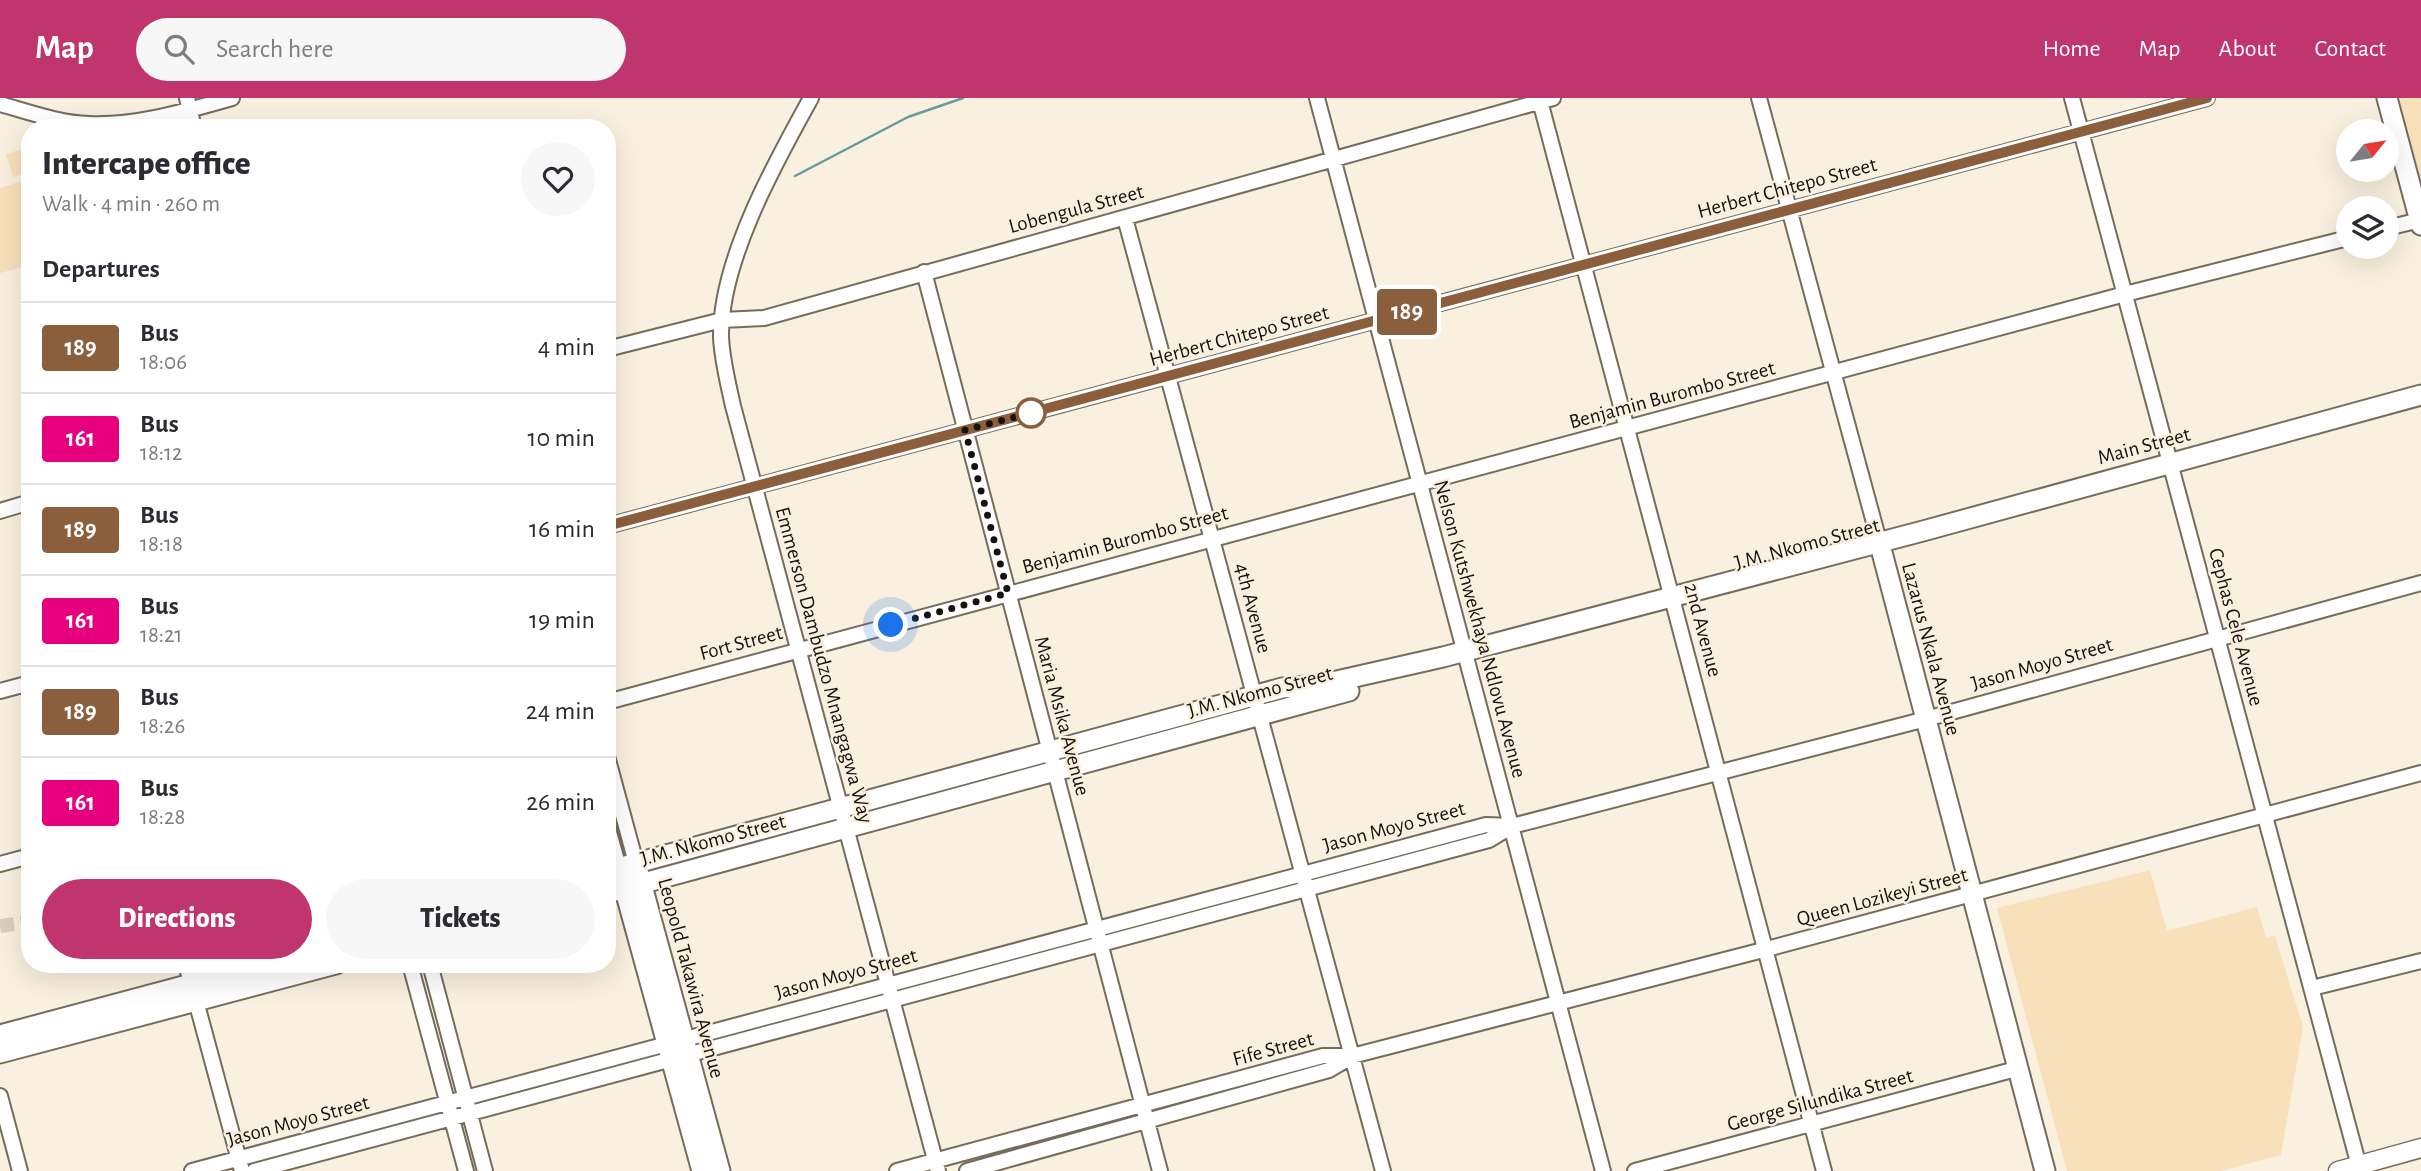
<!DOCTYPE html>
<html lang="en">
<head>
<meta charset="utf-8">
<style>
	body { margin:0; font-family:"Alegreya Sans",sans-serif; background:#f7f7f7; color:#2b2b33; height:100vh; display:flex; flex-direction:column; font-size:26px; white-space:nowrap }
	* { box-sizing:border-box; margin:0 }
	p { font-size:23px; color:#7c7c81 }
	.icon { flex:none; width:38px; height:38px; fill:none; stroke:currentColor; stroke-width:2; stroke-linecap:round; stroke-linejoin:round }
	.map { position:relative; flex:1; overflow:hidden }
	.details { position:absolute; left:21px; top:21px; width:595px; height:854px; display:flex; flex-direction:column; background:#fff; border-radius:28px; box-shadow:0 7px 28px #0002 }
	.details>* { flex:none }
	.badge { padding:0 14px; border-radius:5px; font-size:24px; line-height:46px }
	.needle { width:46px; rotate:60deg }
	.tools { position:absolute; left:2336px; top:21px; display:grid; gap:14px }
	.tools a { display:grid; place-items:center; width:63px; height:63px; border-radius:50%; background:#fff; box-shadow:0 7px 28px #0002; font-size:35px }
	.you { position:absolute; width:35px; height:35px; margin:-18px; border:5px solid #fff; border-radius:50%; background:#1a73e8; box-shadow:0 0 0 10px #1a73e833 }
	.map>.badge { position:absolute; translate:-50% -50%; box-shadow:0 0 0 4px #fff }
	h2 { padding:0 21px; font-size:26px; line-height:63px }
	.round { display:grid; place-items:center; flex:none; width:74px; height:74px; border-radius:37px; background:#f7f7f7 }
	.overview { display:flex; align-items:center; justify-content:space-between; height:119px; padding:0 21px }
	h1 { font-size:33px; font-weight:800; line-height:52px }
	.button { display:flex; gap:14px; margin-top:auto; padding:14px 21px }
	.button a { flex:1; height:80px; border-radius:42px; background:#c0356d; color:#fff; font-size:28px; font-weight:800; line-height:80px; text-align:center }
	.button a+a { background:#f7f7f7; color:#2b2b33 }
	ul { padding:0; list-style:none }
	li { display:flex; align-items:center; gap:21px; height:91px; padding:0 21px; border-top:2px solid #e1e1e2 }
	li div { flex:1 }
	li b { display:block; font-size:26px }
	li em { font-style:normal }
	li .badge { min-width:77px; font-weight:700; text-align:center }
	header { display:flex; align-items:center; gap:42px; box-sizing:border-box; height:98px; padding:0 35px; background:#c0356d; color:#fff }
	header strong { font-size:33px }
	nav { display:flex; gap:38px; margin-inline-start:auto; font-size:24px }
	.search { width:490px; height:63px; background:#f7f7f7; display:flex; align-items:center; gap:18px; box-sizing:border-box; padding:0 24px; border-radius:38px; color:#7c7c81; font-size:26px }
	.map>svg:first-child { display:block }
	.green { fill:#f8e0ba }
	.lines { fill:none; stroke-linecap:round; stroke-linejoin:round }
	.stream { stroke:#629d9c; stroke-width:2.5 }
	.minor-tunnel { stroke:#d8cfc0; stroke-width:14; stroke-dasharray:14 7; stroke-linecap:butt }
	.minor-casing { stroke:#756c5e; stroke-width:18 }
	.major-casing { stroke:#756c5e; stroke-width:21 }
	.highway-casing { stroke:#756c5e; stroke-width:23 }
	.minor { stroke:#fff; stroke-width:14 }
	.major { stroke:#fff; stroke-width:18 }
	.highway { stroke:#fff; stroke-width:19 }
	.line-casing { stroke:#fff; stroke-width:16 }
	.line { stroke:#8b5e3c; stroke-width:10 }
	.walk { stroke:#16120d; stroke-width:7; stroke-dasharray:0 12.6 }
	.stop-dot { fill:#fff; stroke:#8b5e3c; stroke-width:3.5 }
	.labels { text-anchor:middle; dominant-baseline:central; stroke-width:5; stroke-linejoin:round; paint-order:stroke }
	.street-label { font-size:21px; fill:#16120d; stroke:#faf0df }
</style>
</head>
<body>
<header>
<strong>Map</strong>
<div class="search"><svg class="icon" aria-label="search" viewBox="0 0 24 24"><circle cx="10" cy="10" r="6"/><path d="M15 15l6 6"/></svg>Search here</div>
<nav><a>Home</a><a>Map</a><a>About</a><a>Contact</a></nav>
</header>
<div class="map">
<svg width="2421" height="1073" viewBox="0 0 2421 1073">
	<rect width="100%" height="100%" fill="#faf0df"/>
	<path class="green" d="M2395,0H2421V100Z
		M30,49V74L13,79L6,56Z
		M30,81V167L0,175V90Z
		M2150,772L2167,833L2257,809L2266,840L2275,838L2303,929L2281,1057L2221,1073H2067L1997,810Z"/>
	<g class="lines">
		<path class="stream" d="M795,78L908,19L963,0"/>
		<path class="minor-tunnel" d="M0,828L30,824"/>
		<defs>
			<path id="minor" d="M187,0L194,30
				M811,0C775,65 720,163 721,239C722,262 728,285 733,308L938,1073
				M1317,0L1603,1073
				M1759,0L1879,443
				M2072,0L2359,1068
				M1540,3L1824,1073
				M0,6C29,14 59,25 89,26C137,28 186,13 232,0
				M1125,120L1383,1073
				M2387,130L2420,122
				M924,174L1160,1073
				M607,251L722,222L764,220L1553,0
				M0,413L30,404
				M607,428L2207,0
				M0,593L30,585
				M607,604L2125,196L2348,140
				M607,658L636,765
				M607,727L619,770
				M0,766L30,758
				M186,866L242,1073
				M410,866L466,1073
				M430,866L485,1073
				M2312,890L2421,863
				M0,998L20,1073
				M192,1073L1486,727L1512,728
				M254,1073L1489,742L1512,728L1926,621L2421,485
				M897,1073L1323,958H1352L1767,851L2421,675
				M967,1073L1329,972L1351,959
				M1635,1073L2016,971"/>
			<path id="major" d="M2338,1073L2421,1050"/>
			<path id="highway" d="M2387,0L2421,127
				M1879,443L2045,1073
				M607,773L1224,606L1282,590L1319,587L1443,559L1923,433L2421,297
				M638,773L720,1073
				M621,778L702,1073
				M607,795L1349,593
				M0,937L266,866
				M0,955L336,866"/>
		</defs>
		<use href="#minor" class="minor-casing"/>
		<use href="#major" class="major-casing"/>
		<use href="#highway" class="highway-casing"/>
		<use href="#minor" class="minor"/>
		<use href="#major" class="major"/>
		<use href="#highway" class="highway"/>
	</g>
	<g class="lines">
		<defs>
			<path id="line" d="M607,428L2207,0"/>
		</defs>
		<use href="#line" class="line-casing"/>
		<use href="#line" class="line"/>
		<path class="walk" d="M891,527L1008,495L965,332L1031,315"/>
	</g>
	<circle class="stop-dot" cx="1031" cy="315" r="14"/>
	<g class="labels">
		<g class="street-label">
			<text transform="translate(1787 90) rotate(-15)">Herbert Chitepo Street</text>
			<text transform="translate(1076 111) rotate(-15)">Lobengula Street</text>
			<text transform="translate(1239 238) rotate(-15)">Herbert Chitepo Street</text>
			<text transform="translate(1672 297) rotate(-15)">Benjamin Burombo Street</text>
			<text transform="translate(2144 348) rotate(-15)">Main Street</text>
			<text transform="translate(1125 442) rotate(-15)">Benjamin Burombo Street</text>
			<text transform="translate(1807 446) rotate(-15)">J.M. Nkomo Street</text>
			<text transform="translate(1253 510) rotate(75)">4th Avenue</text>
			<text transform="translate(2236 529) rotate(75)">Cephas Cele Avenue</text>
			<text transform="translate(1480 531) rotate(75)">Nelson Kutshwekhaya Ndlovu Avenue</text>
			<text transform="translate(1703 532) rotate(75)">2nd Avenue</text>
			<text transform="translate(741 545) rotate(-15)">Fort Street</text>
			<text transform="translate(1931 551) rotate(75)">Lazarus Nkala Avenue</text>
			<text transform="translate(2042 566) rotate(-16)">Jason Moyo Street</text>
			<text transform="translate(824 567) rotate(75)">Emmerson Dambudzo Mnangagwa Way</text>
			<text transform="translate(1260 594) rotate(-15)">J.M. Nkomo Street</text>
			<text transform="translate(1062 618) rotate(75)">Maria Msika Avenue</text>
			<text transform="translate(1394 729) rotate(-15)">Jason Moyo Street</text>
			<text transform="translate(713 742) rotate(-15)">J.M. Nkomo Street</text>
			<text transform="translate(1882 799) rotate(-15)">Queen Lozikeyi Street</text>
			<text transform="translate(846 876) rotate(-15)">Jason Moyo Street</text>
			<text transform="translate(691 880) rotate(75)">Leopold Takawira Avenue</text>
			<text transform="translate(1273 951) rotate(-15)">Fife Street</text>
			<text transform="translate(1820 1002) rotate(-15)">George Silundika Street</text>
			<text transform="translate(298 1023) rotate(-15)">Jason Moyo Street</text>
		</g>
	</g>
</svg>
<div class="tools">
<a><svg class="needle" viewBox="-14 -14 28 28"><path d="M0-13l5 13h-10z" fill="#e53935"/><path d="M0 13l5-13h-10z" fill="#7c7c81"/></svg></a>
<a><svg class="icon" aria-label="layers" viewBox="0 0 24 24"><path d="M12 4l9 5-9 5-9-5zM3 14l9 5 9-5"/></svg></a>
</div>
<div class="you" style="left:891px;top:527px"></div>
<b class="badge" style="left:1407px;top:214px;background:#8b5e3c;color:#fff">189</b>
<section class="details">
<div class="overview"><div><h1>Intercape office</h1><p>Walk · 4 min · 260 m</p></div><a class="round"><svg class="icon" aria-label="heart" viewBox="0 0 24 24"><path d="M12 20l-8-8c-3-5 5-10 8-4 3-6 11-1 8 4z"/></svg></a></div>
<h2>Departures</h2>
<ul>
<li><span class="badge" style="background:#8b5e3c;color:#fff">189</span><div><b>Bus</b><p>18:06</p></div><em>4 min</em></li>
<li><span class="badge" style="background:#e6007e;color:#fff">161</span><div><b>Bus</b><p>18:12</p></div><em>10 min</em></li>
<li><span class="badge" style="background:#8b5e3c;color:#fff">189</span><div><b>Bus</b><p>18:18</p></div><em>16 min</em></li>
<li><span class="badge" style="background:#e6007e;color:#fff">161</span><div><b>Bus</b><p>18:21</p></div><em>19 min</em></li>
<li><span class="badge" style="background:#8b5e3c;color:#fff">189</span><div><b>Bus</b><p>18:26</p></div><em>24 min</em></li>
<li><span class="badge" style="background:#e6007e;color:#fff">161</span><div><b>Bus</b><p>18:28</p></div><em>26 min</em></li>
</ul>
<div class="button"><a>Directions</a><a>Tickets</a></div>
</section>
</div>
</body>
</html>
